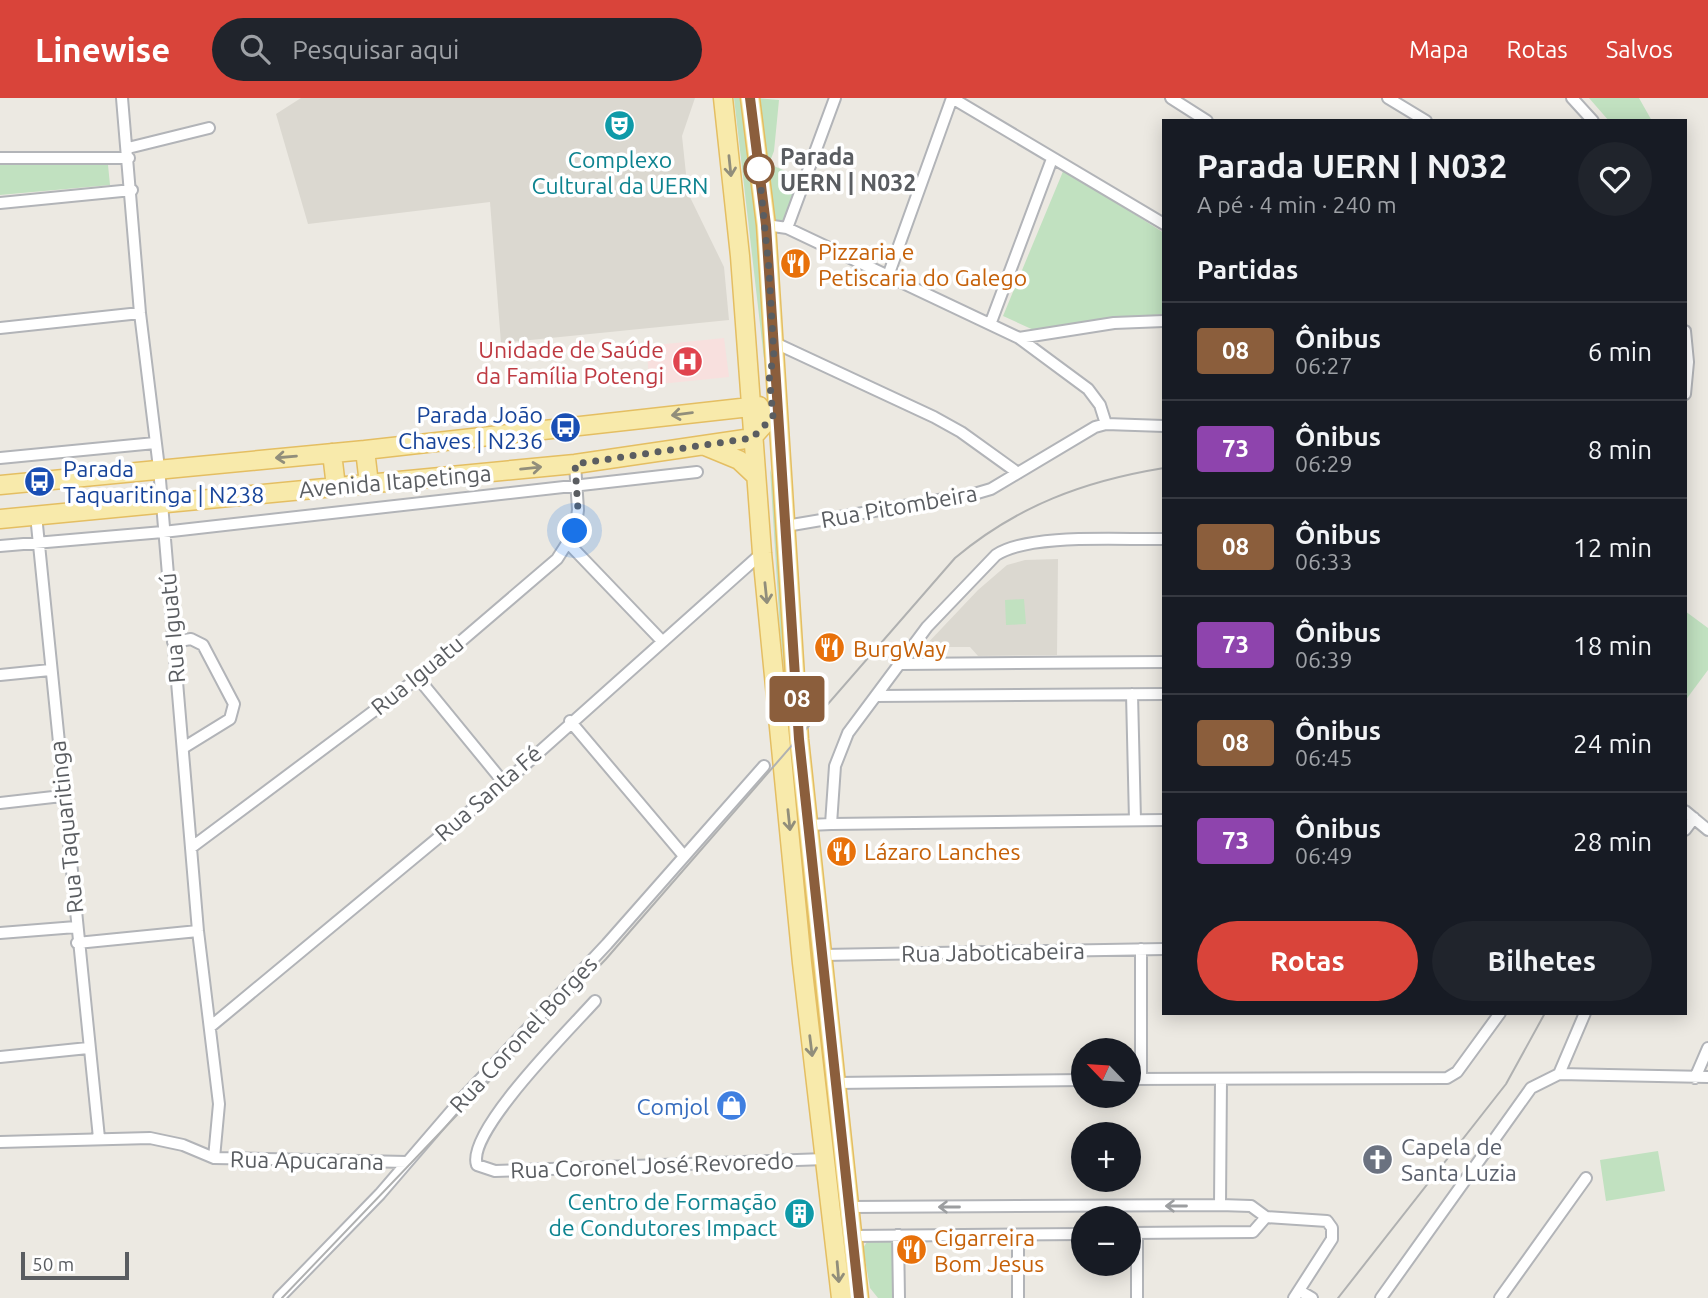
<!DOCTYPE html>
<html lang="pt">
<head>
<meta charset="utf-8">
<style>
	body { margin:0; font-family:Ubuntu,sans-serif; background:#20242c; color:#f1f3f6; height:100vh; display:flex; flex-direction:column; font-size:26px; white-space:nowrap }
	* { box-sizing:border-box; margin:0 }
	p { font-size:23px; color:#9ea1a6 }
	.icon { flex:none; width:38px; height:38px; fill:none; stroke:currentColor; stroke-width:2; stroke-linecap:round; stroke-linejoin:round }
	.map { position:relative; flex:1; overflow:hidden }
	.drawer { position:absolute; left:1162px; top:21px; width:525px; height:896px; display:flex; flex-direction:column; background:#171b24; border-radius:0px; box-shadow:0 4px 18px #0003 }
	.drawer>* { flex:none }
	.badge { padding:0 14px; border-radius:5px; font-size:24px; line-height:46px }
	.needle { width:46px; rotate:295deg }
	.controls { position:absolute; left:1071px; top:940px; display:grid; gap:14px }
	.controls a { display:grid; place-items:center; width:70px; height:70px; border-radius:50%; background:#171b24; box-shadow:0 4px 18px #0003; font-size:35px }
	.scale { position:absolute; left:21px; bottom:18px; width:108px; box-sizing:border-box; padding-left:7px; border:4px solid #5a5d61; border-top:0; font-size:19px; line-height:24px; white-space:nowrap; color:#5a5d61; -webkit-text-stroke:5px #fff; paint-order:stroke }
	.you { position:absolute; width:35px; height:35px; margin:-18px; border:5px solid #fff; border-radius:50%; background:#1a73e8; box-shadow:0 0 0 10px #1a73e833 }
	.map>.badge { position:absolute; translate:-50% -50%; box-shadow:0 0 0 4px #fff }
	h2 { padding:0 35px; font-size:26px; line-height:63px }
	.round { display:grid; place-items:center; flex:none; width:74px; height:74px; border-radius:37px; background:#20242c }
	.summary { display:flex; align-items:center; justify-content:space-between; height:119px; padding:0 35px }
	h1 { font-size:33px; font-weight:600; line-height:52px }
	.action { display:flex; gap:14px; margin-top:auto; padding:14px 35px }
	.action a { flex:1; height:80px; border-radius:42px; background:#d9443a; color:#fff; font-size:28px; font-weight:600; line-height:80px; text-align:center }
	.action a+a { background:#20242c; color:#f1f3f6 }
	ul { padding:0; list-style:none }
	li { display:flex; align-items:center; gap:21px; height:98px; padding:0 35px; border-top:2px solid #363941 }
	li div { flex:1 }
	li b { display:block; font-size:26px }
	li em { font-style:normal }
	li .badge { min-width:77px; font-weight:700; text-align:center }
	header { display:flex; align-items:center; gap:42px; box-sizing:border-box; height:98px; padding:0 35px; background:#d9443a; color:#fff }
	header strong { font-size:33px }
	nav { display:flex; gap:38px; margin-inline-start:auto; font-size:24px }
	.search { width:490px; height:63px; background:#20242c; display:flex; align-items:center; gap:18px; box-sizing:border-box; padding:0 24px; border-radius:38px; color:#9ea1a6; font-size:26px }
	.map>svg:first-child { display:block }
	.education { fill:#dbd8d0 }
	.medical { fill:#f8e0de }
	.green { fill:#c1e1c0 }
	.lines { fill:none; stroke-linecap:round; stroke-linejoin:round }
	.minor-casing { stroke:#b2b4b8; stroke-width:14 }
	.primary-casing { stroke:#e4be62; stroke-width:21 }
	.minor { stroke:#fff; stroke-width:10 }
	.primary { stroke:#f8eaab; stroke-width:18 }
	.tram { stroke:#b0b1b1; stroke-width:2 }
	.oneway { stroke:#918e7b }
	.oneway2 { stroke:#9c9ea0 }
	.line-casing { stroke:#fff; stroke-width:16 }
	.line { stroke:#8b5e3c; stroke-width:10 }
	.walk { stroke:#5a5d61; stroke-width:7; stroke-dasharray:0 12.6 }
	.stop-dot { fill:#fff; stroke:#8b5e3c; stroke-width:3.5 }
	.labels { text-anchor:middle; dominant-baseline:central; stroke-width:7; stroke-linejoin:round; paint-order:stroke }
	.stop-label { font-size:23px; font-weight:bold; fill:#5a5d61; stroke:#fff; text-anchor:start }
	.culture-label { font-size:23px; fill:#0d838f; stroke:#fff }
	.food-label { font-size:23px; fill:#c56008; stroke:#fff; text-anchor:start }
	.health-label { font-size:23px; fill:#be3a42; stroke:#fff; text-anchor:end }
	.transit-label { font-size:23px; fill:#164399; stroke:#fff; text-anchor:end }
	.street-label { font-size:23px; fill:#5a5d61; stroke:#fff }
	.shop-label { font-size:23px; fill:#366cbe; stroke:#fff; text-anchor:end }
	.worship-label { font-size:23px; fill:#5b616d; stroke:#fff; text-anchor:start }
</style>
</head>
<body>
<header>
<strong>Linewise</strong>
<div class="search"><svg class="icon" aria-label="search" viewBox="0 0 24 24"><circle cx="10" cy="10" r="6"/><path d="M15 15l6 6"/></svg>Pesquisar aqui</div>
<nav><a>Mapa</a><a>Rotas</a><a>Salvos</a></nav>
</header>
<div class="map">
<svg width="1708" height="1200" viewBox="0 0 1708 1200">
	<rect width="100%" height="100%" fill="#ece9e2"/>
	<path class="education" d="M301,0H695L682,38L688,95L724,169L729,222L501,245L490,104L308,126L276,16Z
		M1058,461L1057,557L978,558L970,549H924L978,492L1007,467L1025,462Z"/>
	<path class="medical" d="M724,240L729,279L650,287L646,248Z"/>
	<path class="green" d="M734,0H745L766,189L764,261Z
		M757,0L779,2L774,53L769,66L802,80L785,127L772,123Z
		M1589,0H1639L1652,23H1609Z
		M0,66L108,67L110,87L0,97Z
		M1064,71L1164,135V216L1089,223L1038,234L1003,218Z
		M770,371L785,424L789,615L780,532Z
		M1024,501L1026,526L1006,527L1005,502Z
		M1685,513L1708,530V572L1685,603Z
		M1658,1053L1665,1093L1606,1103L1600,1062Z
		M867,1144H893L894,1200H878L870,1190L863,1150Z"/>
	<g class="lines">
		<defs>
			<path id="minor" d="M122,0L140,215L159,370L198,833L219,1006L214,1060
				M952,0L1164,126
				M1171,0L1207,23
				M1388,0L1426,23
				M1572,0L1593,23
				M128,50L209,30
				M0,60H129
				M0,105L132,92
				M766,127L787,130L1019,240L1088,291L1100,307L1106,326
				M787,130L835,0
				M888,178L952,0
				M991,224L1052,61
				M0,230L140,215
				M1685,233L1688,264L1685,296
				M1019,240L1114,225L1164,223
				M773,244L934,319L961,334L1018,375
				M0,360L155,345
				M36,417L99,1040
				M786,428L974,396L991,391L1095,329L1106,326L1164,328
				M569,446L662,543
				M0,448L163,434L697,374
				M173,544L191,541L203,547L234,606L230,621L183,650
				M900,566L1164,564
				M0,577L50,572
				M418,580L504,685
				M1132,596L1135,722
				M876,598L1164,596
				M570,623L684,758
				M0,705L62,698
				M1685,713L1708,732
				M831,726L1164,722
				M809,727L831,726L835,668L848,635L927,529L996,457C1029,435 1121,442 1164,441
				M1685,732L1694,720
				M192,749L418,580L557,461L575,433L578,412L575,366
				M0,835L76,829
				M77,845L198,833
				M823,857L1164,851
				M595,903C571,930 465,1035 477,1067L495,1073L825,1061
				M210,929L509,681L762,455
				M0,959L88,950
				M1559,976L1708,979
				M1695,980L1708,950
				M1129,981L1447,980L1457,974L1500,915
				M1141,981V851
				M836,985L1083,982
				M0,1044L150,1040L183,1047L214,1060L407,1064
				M1220,1107L1221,981
				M849,1109L1220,1107L1251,1108L1266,1119L1327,1123L1332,1130V1141L1294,1200
				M1129,1135L1253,1134L1266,1119
				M898,1137L899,1200
				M1018,1137V1200
				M852,1138L1083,1136
				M1300,1193L1312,1200
				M279,1200L380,1096L460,1003L607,846L764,668
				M1137,1200V1135
				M1381,1200L1531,990L1559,976L1585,915
				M1500,1200L1586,1080"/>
			<path id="primary" d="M723,0L740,158L762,455L802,865L841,1200
				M750,0L766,127L799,641L859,1200
				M705,348L739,362L756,378
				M365,352L369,386
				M332,355L336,389
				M0,387L365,352L759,308
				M0,421L575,366L752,340L777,312"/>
		</defs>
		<use href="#minor" class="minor-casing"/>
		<use href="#primary" class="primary-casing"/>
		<use href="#minor" class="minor"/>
		<use href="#primary" class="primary"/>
		<path class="tram" d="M282,1200L606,861L955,460C1017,408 1084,383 1164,370
			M1338,1200L1506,986L1545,915"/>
	</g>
	<defs><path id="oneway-shaft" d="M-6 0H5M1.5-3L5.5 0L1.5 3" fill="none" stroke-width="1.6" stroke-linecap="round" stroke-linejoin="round" transform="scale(1.75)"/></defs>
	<g class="oneway">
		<use href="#oneway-shaft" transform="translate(730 68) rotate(84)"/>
		<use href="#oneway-shaft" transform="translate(682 316) rotate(173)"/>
		<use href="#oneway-shaft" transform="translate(286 359) rotate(175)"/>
		<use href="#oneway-shaft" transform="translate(531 370) rotate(-6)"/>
		<use href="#oneway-shaft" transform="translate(766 495) rotate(84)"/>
		<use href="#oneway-shaft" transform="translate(789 722) rotate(84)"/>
		<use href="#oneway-shaft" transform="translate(811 948) rotate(83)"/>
		<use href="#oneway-shaft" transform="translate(838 1174) rotate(85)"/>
	</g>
	<g class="oneway2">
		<use href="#oneway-shaft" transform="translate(1176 1108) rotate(180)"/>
		<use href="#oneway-shaft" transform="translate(949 1109) rotate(180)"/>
	</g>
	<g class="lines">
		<defs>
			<path id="line" d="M750,0L766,127L799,641L859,1200"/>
		</defs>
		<use href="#line" class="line-casing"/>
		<use href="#line" class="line"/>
		<path class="walk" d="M575,433L578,412L575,366L752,340L773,319L769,276L774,260L769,172L759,71"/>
	</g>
	<defs>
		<symbol id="theatre-disc" viewBox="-11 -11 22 22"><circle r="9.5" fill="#0f9aa8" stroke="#fff"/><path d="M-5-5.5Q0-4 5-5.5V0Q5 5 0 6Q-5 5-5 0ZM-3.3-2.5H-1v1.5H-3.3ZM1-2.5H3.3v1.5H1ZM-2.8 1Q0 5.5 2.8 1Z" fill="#fff"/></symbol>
		<symbol id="restaurant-disc" viewBox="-11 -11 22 22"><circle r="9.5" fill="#e8710a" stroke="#fff"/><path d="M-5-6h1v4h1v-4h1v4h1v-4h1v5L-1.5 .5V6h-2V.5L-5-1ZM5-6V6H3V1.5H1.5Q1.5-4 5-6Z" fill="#fff"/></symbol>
		<symbol id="hospital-disc" viewBox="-11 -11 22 22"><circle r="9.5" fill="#e0444e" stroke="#fff"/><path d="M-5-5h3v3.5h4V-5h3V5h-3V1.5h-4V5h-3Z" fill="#fff"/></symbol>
		<symbol id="bus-disc" viewBox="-11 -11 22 22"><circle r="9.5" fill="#1a4fb4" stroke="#fff"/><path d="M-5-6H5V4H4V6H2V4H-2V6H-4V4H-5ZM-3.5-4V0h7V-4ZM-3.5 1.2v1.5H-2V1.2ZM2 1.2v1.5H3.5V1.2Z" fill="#fff"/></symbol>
		<symbol id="shop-disc" viewBox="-11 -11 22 22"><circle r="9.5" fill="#3f7fe0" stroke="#fff"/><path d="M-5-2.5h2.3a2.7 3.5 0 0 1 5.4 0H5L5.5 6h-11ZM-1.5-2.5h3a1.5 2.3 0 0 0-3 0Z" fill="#fff"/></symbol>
		<symbol id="church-disc" viewBox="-11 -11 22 22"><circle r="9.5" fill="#6b7280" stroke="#fff"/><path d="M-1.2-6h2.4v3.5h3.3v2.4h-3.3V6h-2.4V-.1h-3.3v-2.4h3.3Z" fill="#fff"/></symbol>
		<symbol id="building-disc" viewBox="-11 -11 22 22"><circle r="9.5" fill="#0f9aa8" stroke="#fff"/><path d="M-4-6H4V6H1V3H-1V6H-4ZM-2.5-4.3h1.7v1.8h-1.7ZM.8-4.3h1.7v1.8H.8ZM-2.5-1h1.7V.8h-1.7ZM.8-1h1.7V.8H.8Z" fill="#fff"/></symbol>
	</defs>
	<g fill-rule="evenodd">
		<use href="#theatre-disc" x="602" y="10" width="35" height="35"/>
		<use href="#restaurant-disc" x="778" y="148" width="35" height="35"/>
		<use href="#hospital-disc" x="670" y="246" width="35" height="35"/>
		<use href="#bus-disc" x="548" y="312" width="35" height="35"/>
		<use href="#bus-disc" x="22" y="366" width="35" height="35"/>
		<use href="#restaurant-disc" x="812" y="532" width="35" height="35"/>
		<use href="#restaurant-disc" x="824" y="736" width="35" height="35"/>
		<use href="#shop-disc" x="714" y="990" width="35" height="35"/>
		<use href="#church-disc" x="1360" y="1044" width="35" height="35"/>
		<use href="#building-disc" x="782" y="1098" width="35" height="35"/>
		<use href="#restaurant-disc" x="894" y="1134" width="35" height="35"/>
	</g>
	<circle class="stop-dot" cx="759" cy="71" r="14"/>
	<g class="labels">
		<g class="stop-label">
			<text x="780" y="58">Parada<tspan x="780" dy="26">UERN | N032</tspan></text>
		</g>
		<g class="culture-label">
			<text x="620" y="61">Complexo<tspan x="620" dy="26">Cultural da UERN</tspan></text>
			<text x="777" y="1103" text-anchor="end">Centro de Formação<tspan x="777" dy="26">de Condutores Impact</tspan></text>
		</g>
		<g class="food-label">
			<text x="818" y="153">Pizzaria e<tspan x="818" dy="26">Petiscaria do Galego</tspan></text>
			<text x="853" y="550">BurgWay</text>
			<text x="864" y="753">Lázaro Lanches</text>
			<text x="934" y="1139">Cigarreira<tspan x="934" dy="26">Bom Jesus</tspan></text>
		</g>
		<g class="health-label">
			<text x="664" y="251">Unidade de Saúde<tspan x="664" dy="26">da Família Potengi</tspan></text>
		</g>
		<g class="transit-label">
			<text x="543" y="316">Parada João<tspan x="543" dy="26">Chaves | N236</tspan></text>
			<text x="63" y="370" text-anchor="start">Parada<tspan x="63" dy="26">Taquaritinga | N238</tspan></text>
		</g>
		<g class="street-label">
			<text transform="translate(395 383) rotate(-5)">Avenida Itapetinga</text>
			<text transform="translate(899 408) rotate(-10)">Rua Pitombeira</text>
			<text transform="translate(172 530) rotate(-95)">Rua Iguatú</text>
			<text transform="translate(417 577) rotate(-39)">Rua Iguatu</text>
			<text transform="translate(488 695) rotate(-41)">Rua Santa Fé</text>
			<text transform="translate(66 729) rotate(-96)">Rua Taquaritinga</text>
			<text transform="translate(993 854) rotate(-1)">Rua Jaboticabeira</text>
			<text transform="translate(523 936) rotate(-47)">Rua Coronel Borges</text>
			<text transform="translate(307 1062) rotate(1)">Rua Apucarana</text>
			<text transform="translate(652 1067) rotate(-2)">Rua Coronel José Revoredo</text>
		</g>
		<g class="shop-label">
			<text x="709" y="1008">Comjol</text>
		</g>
		<g class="worship-label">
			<text x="1401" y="1048">Capela de<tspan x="1401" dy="26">Santa Luzia</tspan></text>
		</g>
	</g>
</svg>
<div class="controls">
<a><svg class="needle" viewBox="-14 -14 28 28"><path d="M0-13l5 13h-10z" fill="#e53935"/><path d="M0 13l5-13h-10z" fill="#9ea1a6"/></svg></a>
<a>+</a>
<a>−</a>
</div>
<div class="scale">50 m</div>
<div class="you" style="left:575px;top:433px"></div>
<b class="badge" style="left:797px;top:601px;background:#8b5e3c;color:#fff">08</b>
<section class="drawer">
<div class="summary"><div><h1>Parada UERN | N032</h1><p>A pé · 4 min · 240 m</p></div><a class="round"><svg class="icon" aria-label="heart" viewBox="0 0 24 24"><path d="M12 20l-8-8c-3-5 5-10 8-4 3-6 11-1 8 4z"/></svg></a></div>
<h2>Partidas</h2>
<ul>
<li><span class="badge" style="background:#8b5e3c;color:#fff">08</span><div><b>Ônibus</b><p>06:27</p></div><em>6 min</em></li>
<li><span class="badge" style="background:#8e44ad;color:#fff">73</span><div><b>Ônibus</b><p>06:29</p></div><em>8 min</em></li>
<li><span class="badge" style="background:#8b5e3c;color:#fff">08</span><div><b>Ônibus</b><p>06:33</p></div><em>12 min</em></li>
<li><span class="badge" style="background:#8e44ad;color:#fff">73</span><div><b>Ônibus</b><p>06:39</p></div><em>18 min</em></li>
<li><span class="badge" style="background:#8b5e3c;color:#fff">08</span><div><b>Ônibus</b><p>06:45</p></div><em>24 min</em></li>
<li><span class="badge" style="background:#8e44ad;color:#fff">73</span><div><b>Ônibus</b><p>06:49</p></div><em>28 min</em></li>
</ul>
<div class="action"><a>Rotas</a><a>Bilhetes</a></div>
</section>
</div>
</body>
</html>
